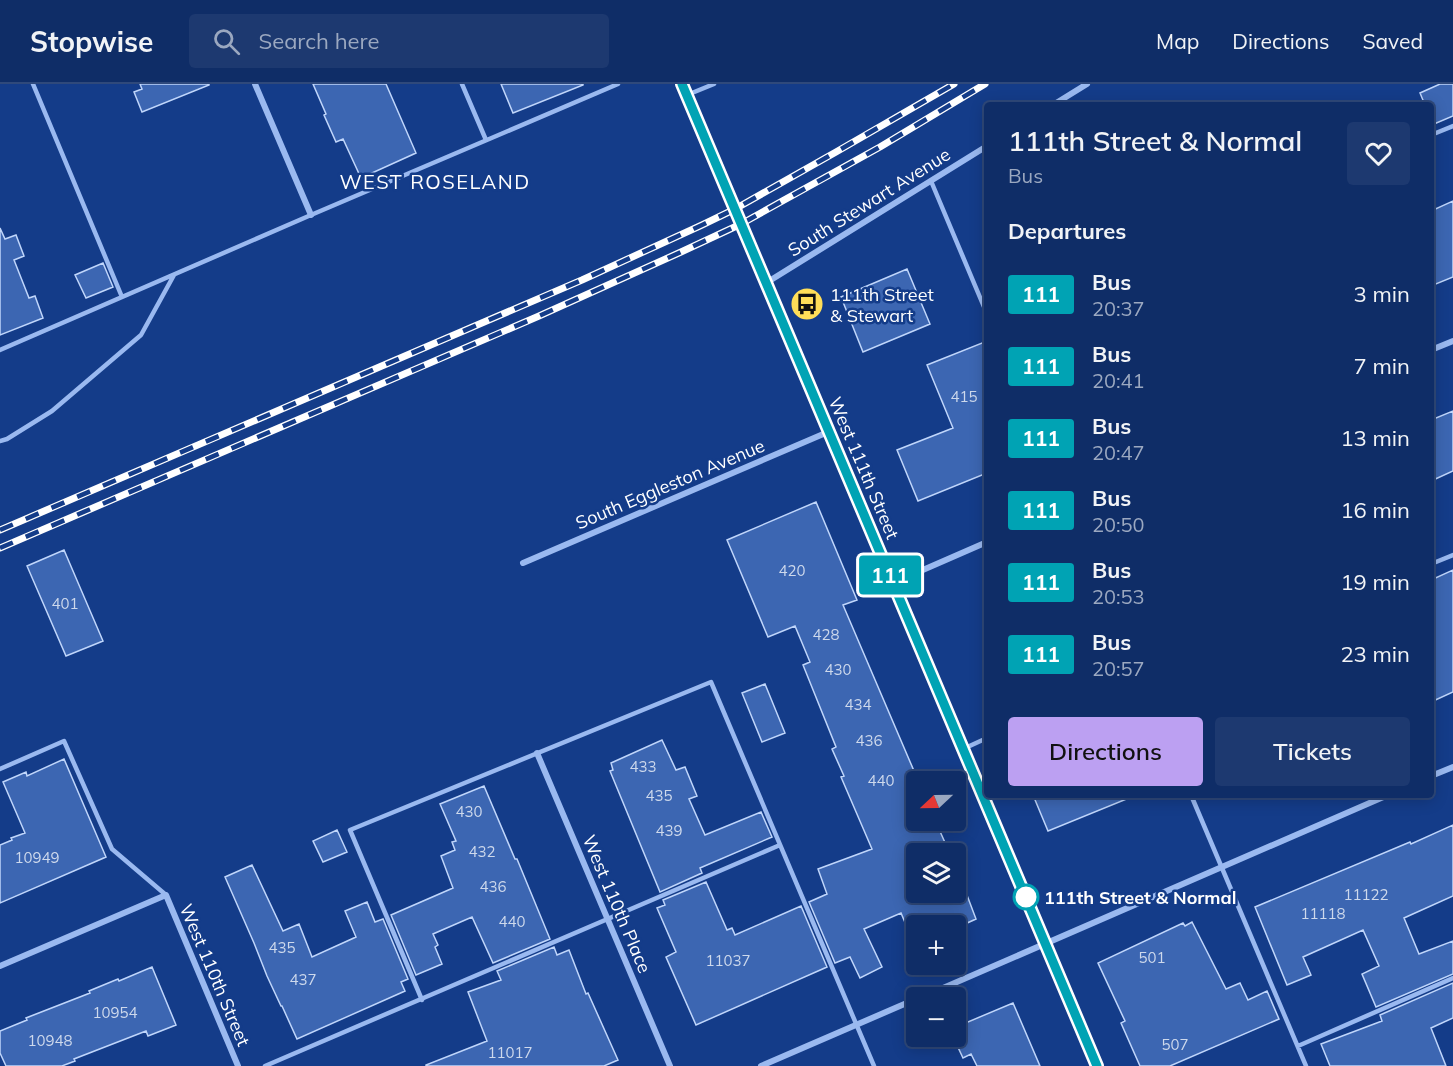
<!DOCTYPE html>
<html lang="en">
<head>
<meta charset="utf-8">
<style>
	body { margin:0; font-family:Mulish,sans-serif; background:#1d3970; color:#f1f3f6; height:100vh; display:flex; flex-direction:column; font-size:22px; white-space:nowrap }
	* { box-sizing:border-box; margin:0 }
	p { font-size:20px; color:#9ba8c0 }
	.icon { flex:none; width:33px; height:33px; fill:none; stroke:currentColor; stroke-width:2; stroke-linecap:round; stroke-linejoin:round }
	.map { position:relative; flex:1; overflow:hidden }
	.details { position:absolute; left:984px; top:18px; width:450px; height:696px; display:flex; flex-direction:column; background:#0f2d67; border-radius:6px; box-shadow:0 3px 15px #0003,0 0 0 2px #2f497b }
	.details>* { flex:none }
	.badge { padding:0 12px; border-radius:4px; font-size:21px; line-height:39px }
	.needle { width:39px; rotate:248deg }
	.fabs { position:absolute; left:906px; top:687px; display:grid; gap:12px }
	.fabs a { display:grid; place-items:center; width:60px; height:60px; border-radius:6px; background:#0f2d67; box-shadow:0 3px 15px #0003,0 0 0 2px #2f497b; font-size:30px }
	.map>.badge { position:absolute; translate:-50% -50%; box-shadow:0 0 0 3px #fff }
	h2 { padding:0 24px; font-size:22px; line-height:54px }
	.round { display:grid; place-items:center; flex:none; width:63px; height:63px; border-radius:6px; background:#1d3970 }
	.overview { display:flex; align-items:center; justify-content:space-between; height:102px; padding:0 24px }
	h1 { font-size:28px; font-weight:600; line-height:45px }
	.button { display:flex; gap:12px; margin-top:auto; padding:12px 24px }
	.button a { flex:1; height:69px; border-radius:6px; background:#bca0f2; color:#111; font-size:24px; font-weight:600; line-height:69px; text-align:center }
	.button a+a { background:#1d3970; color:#f1f3f6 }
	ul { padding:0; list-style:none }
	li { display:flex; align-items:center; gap:18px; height:72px; padding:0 24px }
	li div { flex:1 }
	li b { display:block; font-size:22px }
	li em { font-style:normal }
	li .badge { min-width:66px; font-weight:700; text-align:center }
	header { display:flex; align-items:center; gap:36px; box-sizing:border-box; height:84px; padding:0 30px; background:#0f2d67; border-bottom:2px solid #2f497b }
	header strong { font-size:28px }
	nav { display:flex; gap:33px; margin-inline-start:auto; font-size:21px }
	.search { width:420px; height:54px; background:#1d3970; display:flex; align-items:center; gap:15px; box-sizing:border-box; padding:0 21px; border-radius:6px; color:#9ba8c0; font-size:22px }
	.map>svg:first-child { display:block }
	.building { fill:#3c66b2; stroke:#c0d6fb; stroke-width:1.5 }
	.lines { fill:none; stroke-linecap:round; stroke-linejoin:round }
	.lane { stroke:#9ab9f0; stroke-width:4.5 }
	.street { stroke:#9ab9f0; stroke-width:6 }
	.secondary { stroke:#c8d9fb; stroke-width:12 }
	.rail-casing { stroke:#fff; stroke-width:7 }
	.rail { stroke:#143c89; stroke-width:4.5; stroke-dasharray:14; stroke-linecap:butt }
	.line-casing { stroke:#fff; stroke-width:14 }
	.line { stroke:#00a3b4; stroke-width:9 }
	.stop-dot { fill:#fff; stroke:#00a3b4; stroke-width:3 }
	.labels { text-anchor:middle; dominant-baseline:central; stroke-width:5; stroke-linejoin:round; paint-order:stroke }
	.number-label { font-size:15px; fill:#ced9ec }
	.street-label { font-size:18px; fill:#fff; stroke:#143c89 }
	.poi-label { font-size:18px; fill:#fff; stroke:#143c89; text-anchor:start }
	.stop-label { font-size:18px; font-weight:bold; fill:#fff; stroke:#143c89; text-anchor:start }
	.neighbourhood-label { font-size:20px; letter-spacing:1.5px; fill:#fff; stroke:#143c89 }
</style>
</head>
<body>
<header>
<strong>Stopwise</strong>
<div class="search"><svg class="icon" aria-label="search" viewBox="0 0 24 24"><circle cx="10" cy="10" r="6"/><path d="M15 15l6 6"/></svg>Search here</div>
<nav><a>Map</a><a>Directions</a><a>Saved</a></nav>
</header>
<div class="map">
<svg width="1453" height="982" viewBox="0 0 1453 982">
	<rect width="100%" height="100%" fill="#143c89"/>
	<path class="building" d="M140,0H209V1L142,28L134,8L142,5Z
		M313,0H386L416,69L361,94L343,55L336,58L324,31L326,30Z
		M501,0H583V1L513,29Z
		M1440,0H1453V32L1434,40L1431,34V21H1425L1420,9Z
		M1453,117V193L1431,202V127Z
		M0,144L5,155L16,151L24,172L14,176L29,214L35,212L43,234L0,251Z
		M103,179L113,203L86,214L75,191Z
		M907,185L930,240L863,268L841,213Z
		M987,257V389L918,417L897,366L953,344L927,281Z
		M1453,327V387L1431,397V336Z
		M816,418L857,516L843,521L917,694L916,736H935L950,770H916V808H956V782L976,835L956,844V842H916V859L914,860L901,829L864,845L882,883L860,894L850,873L835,879L809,818L827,810L818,785L872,765L841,693L844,692L832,665L836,663L803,581L810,578L795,542L768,553L727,456Z
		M64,466L103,557L66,572L27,482Z
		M1453,486V608L1431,618V496Z
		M765,600L785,649L762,658L742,609Z
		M662,656L676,686L685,683L697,712L689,715L705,751L761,728L772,753L700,784L702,789L660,808L610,687L613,686L611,679Z
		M64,675L106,773L0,819V761L12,756L11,754L25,749L3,698L26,688L27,692Z
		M484,702L515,775H517L550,855L493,879L472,833L433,850L438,861L435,863L442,880L416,891L391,831L453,804L441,772L455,766L452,758L456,757L440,720Z
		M1033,711H1133L1134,712L1048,747Z
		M1453,741V812L1404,834L1419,870L1453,857V890L1376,923L1362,890L1379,882L1363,846L1303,873L1311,891L1287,901L1255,823L1410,758L1411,760Z
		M337,746L347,768L323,778L313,757Z
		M252,781L283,847L299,840L312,873L356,853L345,827L367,818L375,838L383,835L408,895L401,898L405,907L297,955L282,922H281L267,892L254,859L225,793Z
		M706,798L727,846L732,844L735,851L801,822L827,883L696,941L666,873L676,868L657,824L665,821L663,816Z
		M1192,838L1226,905L1240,899L1248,916L1267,907L1279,935L1170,982H1140L1121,939L1125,937L1098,879L1183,839L1185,842Z
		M554,863L557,871L569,866L586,910L588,909L618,976L604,982H426V981L487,957L468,908L501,896L497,887Z
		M152,883L176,941L148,952L146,947L74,975L75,977L62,982H6L0,969V947L27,936L26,934L90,909L89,907L118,895L119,897Z
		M1453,899V934L1431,944L1446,982H1330L1321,960L1382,937L1380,931Z
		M1013,919L1040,982H977L971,970L963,974L956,959V943Z"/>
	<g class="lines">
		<path class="lane" d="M33,0L122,213
			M462,0L486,56
			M687,11L714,0
			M1431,51L1453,42
			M931,97L987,230
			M0,266L311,131L618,0
			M0,357L7,355L52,327L141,251L174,191
			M1431,480L1453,471
			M963,665L987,654
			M0,685L64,657L112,765L166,811
			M1191,711L1306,982
			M422,916L350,746L711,598L874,982
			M1298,962L1453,894
			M265,982L780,761"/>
		<path class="street" d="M255,0L311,131
			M1053,21L1087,0
			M766,199L987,62
			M1431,266L1453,257
			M523,479L828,348
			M893,499L987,458
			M537,669L670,982
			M1431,692L1453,683
			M0,882L166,811L238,982
			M920,914L1388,711
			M761,982L916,915"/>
		<path class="secondary" d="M682,0L1097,982"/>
		<defs>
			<path id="rail" d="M0,446L582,196L702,141L735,125L836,68L954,0
				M0,464L539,232L681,168L741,140L880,63L985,0"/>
		</defs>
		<use href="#rail" class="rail-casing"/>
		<use href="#rail" class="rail"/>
	</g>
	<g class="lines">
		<defs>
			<path id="line" d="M682,0L1097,982"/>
		</defs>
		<use href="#line" class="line-casing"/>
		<use href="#line" class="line"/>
	</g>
	<defs>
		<symbol id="bus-disc" viewBox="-11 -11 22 22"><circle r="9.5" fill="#ffde58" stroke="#143c89"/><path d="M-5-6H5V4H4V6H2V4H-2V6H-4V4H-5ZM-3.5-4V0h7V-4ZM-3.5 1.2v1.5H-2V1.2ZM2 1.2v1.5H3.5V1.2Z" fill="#111"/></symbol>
	</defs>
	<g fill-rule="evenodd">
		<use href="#bus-disc" x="788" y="201" width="38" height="38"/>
	</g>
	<circle class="stop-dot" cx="1026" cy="813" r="12"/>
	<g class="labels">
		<g class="number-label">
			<text x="964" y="312">415</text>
			<text x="792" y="486">420</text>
			<text x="65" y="519">401</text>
			<text x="826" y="550">428</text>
			<text x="838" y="585">430</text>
			<text x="858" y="620">434</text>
			<text x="869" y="656">436</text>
			<text x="643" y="682">433</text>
			<text x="881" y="696">440</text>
			<text x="659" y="711">435</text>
			<text x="469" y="727">430</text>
			<text x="669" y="746">439</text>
			<text x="482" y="767">432</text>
			<text x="37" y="773">10949</text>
			<text x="493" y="802">436</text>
			<text x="1366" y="810">11122</text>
			<text x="1323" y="829">11118</text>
			<text x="512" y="837">440</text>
			<text x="282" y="863">435</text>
			<text x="1152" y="873">501</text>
			<text x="728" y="876">11037</text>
			<text x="303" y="895">437</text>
			<text x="115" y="928">10954</text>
			<text x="50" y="956">10948</text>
			<text x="1175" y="960">507</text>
			<text x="510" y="968">11017</text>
		</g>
		<g class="street-label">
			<text transform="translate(869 118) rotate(-32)">South Stewart Avenue</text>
			<text transform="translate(864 384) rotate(67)">West 111th Street</text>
			<text transform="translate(670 400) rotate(-23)">South Eggleston Avenue</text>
			<text transform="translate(617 820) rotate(67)">West 110th Place</text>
			<text transform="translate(215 891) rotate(67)">West 110th Street</text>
		</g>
		<g class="poi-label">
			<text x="830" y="210">111th Street<tspan x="830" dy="21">&amp; Stewart</tspan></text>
		</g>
		<g class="stop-label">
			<text x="1044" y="813">111th Street &amp; Normal</text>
		</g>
		<g class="neighbourhood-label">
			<text x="435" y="97">WEST ROSELAND</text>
		</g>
	</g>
</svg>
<div class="fabs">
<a><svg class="needle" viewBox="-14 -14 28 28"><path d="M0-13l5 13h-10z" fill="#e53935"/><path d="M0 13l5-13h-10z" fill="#9ba8c0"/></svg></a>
<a><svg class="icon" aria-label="layers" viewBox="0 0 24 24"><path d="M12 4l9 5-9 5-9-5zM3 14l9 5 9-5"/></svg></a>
<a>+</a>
<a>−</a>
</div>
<b class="badge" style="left:890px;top:491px;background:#00a3b4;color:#fff">111</b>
<section class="details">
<div class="overview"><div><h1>111th Street &amp; Normal</h1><p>Bus</p></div><a class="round"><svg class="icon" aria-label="heart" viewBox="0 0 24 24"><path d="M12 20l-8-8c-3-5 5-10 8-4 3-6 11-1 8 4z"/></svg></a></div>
<h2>Departures</h2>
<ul>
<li><span class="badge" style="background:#00a3b4;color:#fff">111</span><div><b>Bus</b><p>20:37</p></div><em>3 min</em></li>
<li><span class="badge" style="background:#00a3b4;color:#fff">111</span><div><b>Bus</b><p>20:41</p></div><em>7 min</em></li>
<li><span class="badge" style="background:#00a3b4;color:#fff">111</span><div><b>Bus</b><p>20:47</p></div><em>13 min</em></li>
<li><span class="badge" style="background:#00a3b4;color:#fff">111</span><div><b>Bus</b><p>20:50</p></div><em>16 min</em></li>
<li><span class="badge" style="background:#00a3b4;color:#fff">111</span><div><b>Bus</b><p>20:53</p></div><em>19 min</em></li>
<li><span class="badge" style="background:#00a3b4;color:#fff">111</span><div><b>Bus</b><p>20:57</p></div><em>23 min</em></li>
</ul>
<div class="button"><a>Directions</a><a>Tickets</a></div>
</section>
</div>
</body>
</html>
